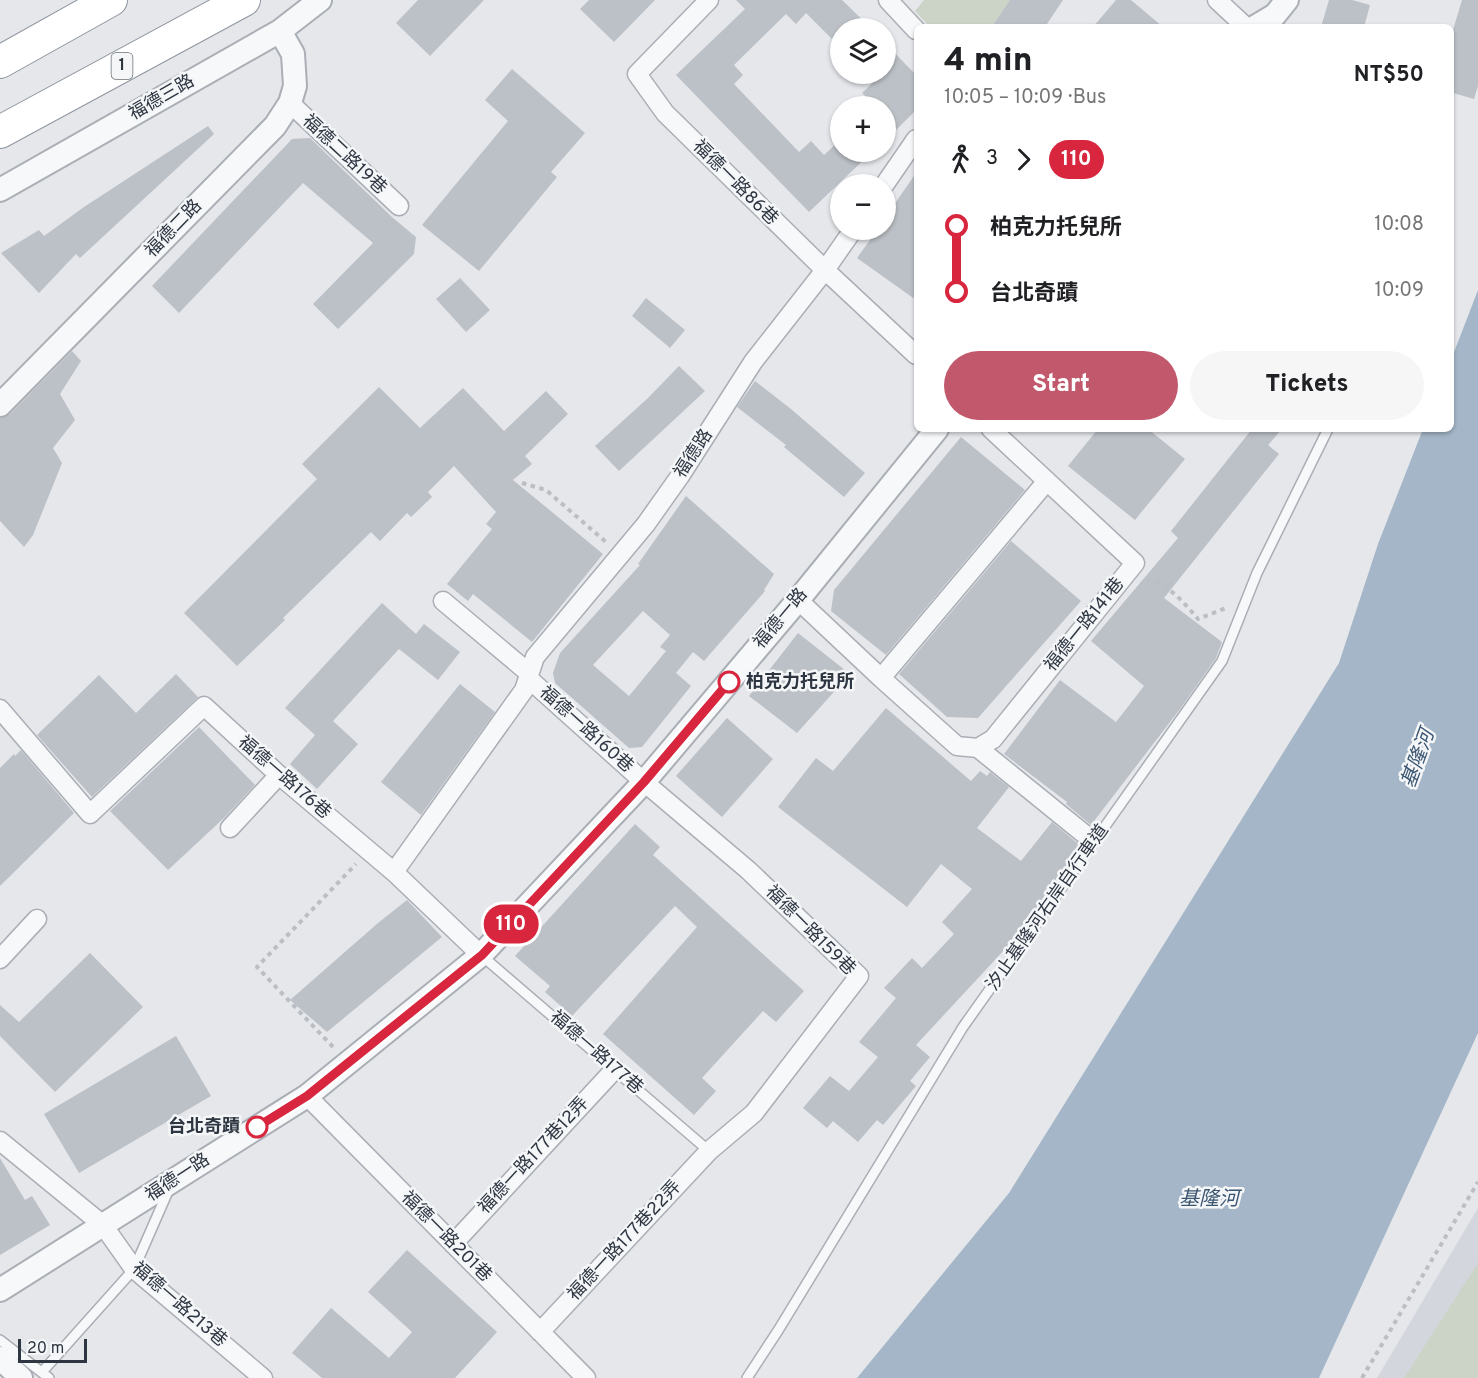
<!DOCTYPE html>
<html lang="en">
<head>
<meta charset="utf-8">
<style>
	body { margin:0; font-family:Overpass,"Noto Sans TC",sans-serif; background:#f6f6f6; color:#202124; height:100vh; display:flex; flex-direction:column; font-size:22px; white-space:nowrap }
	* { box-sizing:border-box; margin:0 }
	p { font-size:20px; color:#757577 }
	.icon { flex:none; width:33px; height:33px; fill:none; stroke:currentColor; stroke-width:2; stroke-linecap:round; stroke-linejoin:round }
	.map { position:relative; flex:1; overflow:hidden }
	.details { position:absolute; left:914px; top:24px; width:540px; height:408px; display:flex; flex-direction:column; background:#fff; border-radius:9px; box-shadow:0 2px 4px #0004 }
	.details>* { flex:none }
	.badge { padding:0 12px; border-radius:20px; font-size:21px; line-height:39px }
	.controls { position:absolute; left:830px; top:18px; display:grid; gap:12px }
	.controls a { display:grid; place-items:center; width:66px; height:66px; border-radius:50%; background:#fff; box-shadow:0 2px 4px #0004; font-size:30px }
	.scale { position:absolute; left:18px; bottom:15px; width:69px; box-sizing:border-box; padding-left:6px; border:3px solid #2e3642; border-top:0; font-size:16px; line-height:21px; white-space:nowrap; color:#2e3642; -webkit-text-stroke:4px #f4f6f8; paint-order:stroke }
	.map>.badge { position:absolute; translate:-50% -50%; box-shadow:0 0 0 3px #fff }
	.legs { display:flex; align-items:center; gap:9px; height:66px; padding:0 30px; font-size:20px }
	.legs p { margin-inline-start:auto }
	.head { display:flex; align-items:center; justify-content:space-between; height:102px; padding:0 30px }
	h1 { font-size:33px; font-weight:800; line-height:45px }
	.primary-button { display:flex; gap:12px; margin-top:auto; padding:12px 30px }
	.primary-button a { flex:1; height:69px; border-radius:36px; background:#c1586c; color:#fff; font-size:24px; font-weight:800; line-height:69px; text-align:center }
	.primary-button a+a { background:#f6f6f6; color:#202124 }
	ul { padding:0 30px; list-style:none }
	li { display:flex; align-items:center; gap:21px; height:66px; font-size:22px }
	li i { display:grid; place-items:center; width:9px; height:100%; margin:0 8px; background:currentColor }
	li i::after { content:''; width:15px; height:15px; margin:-8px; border:4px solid; border-radius:50%; background:#fff }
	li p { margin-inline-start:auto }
	li:first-child i { background:linear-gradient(#0000 50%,currentColor 0) }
	li:last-child i { background:linear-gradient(currentColor 50%,#0000 0) }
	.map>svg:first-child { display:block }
	.built { fill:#d3d7dd }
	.green { fill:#cbd4c7 }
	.water { fill:#a4b6c7 }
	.building { fill:#bcc1c7; fill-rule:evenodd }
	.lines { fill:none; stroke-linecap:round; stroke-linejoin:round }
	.service-casing { stroke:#aaaeb5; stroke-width:12 }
	.minor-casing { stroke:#aaaeb5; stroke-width:21 }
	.tertiary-casing { stroke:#aaaeb5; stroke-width:26 }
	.motorway-casing { stroke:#8e96a0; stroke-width:34 }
	.path { stroke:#bbbec3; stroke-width:4; stroke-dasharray:4.5 4.5; stroke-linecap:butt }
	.service { stroke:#f7f8fa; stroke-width:9 }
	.minor { stroke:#f7f8fa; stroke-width:18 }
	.tertiary { stroke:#f7f8fa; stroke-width:22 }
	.motorway { stroke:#fff; stroke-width:32 }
	.line-1-casing { stroke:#fff; stroke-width:14 }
	.line-1 { stroke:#d7263d; stroke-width:9 }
	.stop-1-dot { fill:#fff; stroke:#d7263d; stroke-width:3 }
	.labels { text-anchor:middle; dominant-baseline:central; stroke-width:5; stroke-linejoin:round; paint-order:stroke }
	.shield { fill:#f4f6f8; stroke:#697079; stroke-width:1.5 }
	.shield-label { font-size:16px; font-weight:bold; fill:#2e3642 }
	.street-label { font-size:18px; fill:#2e3642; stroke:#f4f6f8 }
	.stop-label { font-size:18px; font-weight:bold; fill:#2e3642; stroke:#f4f6f8; text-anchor:start }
	.water-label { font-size:20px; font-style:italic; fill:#3c5672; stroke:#f4f6f8 }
</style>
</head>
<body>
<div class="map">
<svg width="1478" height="1378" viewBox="0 0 1478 1378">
	<rect width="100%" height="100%" fill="#e5e7eb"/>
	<path class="built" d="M1478,1208V1378H1377Z"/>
	<path class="green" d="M924,0H1017L998,27H930L915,11Z
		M1478,1263V1378H1404Z"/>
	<path class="water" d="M1478,290V1033L1319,1378H857L1009,1193L1339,663L1378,544L1423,429H1450L1451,360Z"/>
	<path class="building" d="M418,0H484L430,56L396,23Z
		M589,0H655L614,42L580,9Z
		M736,0H842L871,28H840V47L806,13L796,24L786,14L734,65L743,75L734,84L799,152L811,141L824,155L840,140V152H872L809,212L676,75L745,9Z
		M1010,0H1063L1045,27H992Z
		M1116,0H1131L1163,27H1093Z
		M1329,0H1352L1370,5L1364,27H1321Z
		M1462,0H1478V86L1474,99L1450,92V40Z
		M885,43L916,75V110L885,141V106H876L862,93L882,74H885Z
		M512,69L585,133L551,172L557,177L479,271L422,225L508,121L485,100Z
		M208,126L214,134L80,258L76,254L39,293L1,253L39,230L44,236L84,207Z
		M310,138L393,218L416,237L414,254L338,329L313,304L373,243L303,183L179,313L152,286L292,139Z
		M916,173V300L857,258L877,230H885V218Z
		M460,278L490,310L466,332L436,299Z
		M646,298L685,330L670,348L632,316Z
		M72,351L81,361L60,394L75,420L53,448L62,463L33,535L24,547L0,521V418L10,414Z
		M679,366L705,391L619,471L595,446L648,398Z
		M755,381L791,409L865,473L844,497L784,447L786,445L737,407Z
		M379,387L420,428L463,388L504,431L546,391L568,414L525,456L532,464L513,480L603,554L532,642L473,594L468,601L447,584L492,529L486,524L496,512L454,466L428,492L432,497L411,517L407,513L380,541L371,532L283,618L285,620L237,666L184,613L317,479L302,464Z
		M1098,429H1148L1185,459L1135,520L1068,466Z
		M1252,429H1282L1268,445L1279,454L1164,598L1222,642L1216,658L1180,709L1091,825L1066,804L1067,802L1004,754L1060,680L1116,722L1144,686L1091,641L1178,538L1171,531Z
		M961,437L1025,490L886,655L831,611L834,590Z
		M686,496L774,574L764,590L765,591L704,661L693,652L676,673L691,686L642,747L629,748L555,683L553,673L560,653L640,565L638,564ZM643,611L670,635L660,647L666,651L629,696L593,665Z
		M1011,541L1081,601L978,718L947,717L899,674Z
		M382,603L416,634L424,624L460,652L438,680L399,649L333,721L358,744L317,789L290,764L315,735L285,708Z
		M798,633L850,674L797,733L749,696Z
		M176,674L198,697L92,797L37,735L99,675L136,713Z
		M460,684L495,712L421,815L381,782Z
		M886,708L971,781L980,771L987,776L990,772L1009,787L977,828L1021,861L1052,822L1076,842L1084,844L1006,948L916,1045L930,1057L910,1081L916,1086L883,1125L877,1120L858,1142L833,1121L827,1128L803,1108L830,1076L849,1091L878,1057L859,1042L896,998L884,988L912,958L922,968L954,934L942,922L972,889L941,864L907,907L778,807L816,758L833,771Z
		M727,718L773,759L722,817L676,776Z
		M199,727L255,785L225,817L168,870L110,811Z
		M21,750L74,813L0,886V768L14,754L15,756Z
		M635,824L660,847L653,855L804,991L776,1022L763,1011L702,1078L716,1091L694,1115L603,1034L697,927L675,906L572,1016L545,992L550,986L515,956Z
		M407,900L442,937L327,1032L290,1000L378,923Z
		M90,953L143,1007L55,1092L0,1036V1005L19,1022Z
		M176,1036L211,1096L79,1173L44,1114Z
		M0,1158L25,1200L32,1196L50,1225L0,1255Z
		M407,1250L497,1332L455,1378H322L292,1353L331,1308L389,1358L412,1332L368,1292Z"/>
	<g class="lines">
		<defs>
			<path id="service" d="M481,955L709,1151
				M0,1340L49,1378
				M42,1372L134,1269L169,1189
				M747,1378L779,1329L963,1027L1222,661L1257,573L1328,429"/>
			<path id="minor" d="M709,0L637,74L665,113L825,270L916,355
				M888,0L916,30
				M1217,0L1246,27
				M290,103L399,206
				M885,184L916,139
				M798,600L881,678L957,746L978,748L993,739L1135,563L991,429
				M443,601L529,673
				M528,678L644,782L748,870L859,976L754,1113L709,1151L540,1332
				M881,678L1047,481
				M0,709L90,814L204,706L279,775L394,872L481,955
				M978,748L1083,833
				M230,828L279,775
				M394,872L524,690L535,657L646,524L680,476L753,362L825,270L853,230
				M0,959L37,919
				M307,1096L586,1378
				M0,1141L103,1225L134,1269L263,1378
				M453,1244L615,1069"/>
			<path id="tertiary" d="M1255,27L1275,15L1287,0
				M0,190L280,31L320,0
				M0,405L275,126L290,103L295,86L293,54L280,31
				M0,1290L307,1096L481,955L644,782L798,600L937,429
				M0,1358L21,1378"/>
			<path id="motorway" d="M0,62L111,0
				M0,132L244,0"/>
		</defs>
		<use href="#service" class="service-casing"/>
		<use href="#minor" class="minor-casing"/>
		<use href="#tertiary" class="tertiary-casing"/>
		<use href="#motorway" class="motorway-casing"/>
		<path class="path" d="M522,483L546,490L606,542
			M1147,579C1168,583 1185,604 1198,619L1226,608
			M333,1047L257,967L356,864
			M1362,1378L1478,1182"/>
		<use href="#service" class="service"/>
		<use href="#minor" class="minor"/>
		<use href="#tertiary" class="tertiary"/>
		<use href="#motorway" class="motorway"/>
	</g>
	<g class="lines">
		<defs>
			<path id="line-1" d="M257,1127L307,1096L482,955L644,782L729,682"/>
		</defs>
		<use href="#line-1" class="line-1-casing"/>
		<use href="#line-1" class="line-1"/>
	</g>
	<g class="stop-1-dot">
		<circle cx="729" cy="682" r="10"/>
		<circle cx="257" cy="1127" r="10"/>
	</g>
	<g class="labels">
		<rect class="shield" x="111.5" y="53" width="21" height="26" rx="4.5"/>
		<g class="shield-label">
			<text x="122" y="66">1</text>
		</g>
		<g class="street-label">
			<text transform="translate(162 98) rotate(-30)">福德三路</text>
			<text transform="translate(344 155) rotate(43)">福德二路19巷</text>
			<text transform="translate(735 183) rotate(45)">福德一路86巷</text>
			<text transform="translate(174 229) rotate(-46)">福德二路</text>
			<text transform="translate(694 454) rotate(-57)">福德路</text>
			<text transform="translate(781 619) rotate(-50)">福德一路</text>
			<text transform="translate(1085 625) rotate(-51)">福德一路141巷</text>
			<text transform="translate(586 730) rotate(42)">福德一路160巷</text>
			<text transform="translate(284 778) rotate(41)">福德一路176巷</text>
			<text transform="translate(1048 908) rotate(-55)">汐止基隆河右岸自行車道</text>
			<text transform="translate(810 931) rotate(45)">福德一路159巷</text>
			<text transform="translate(596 1053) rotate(41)">福德一路177巷</text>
			<text transform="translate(534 1156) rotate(-47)">福德一路177巷12弄</text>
			<text transform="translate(178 1178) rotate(-33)">福德一路</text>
			<text transform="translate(446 1237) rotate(45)">福德一路201巷</text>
			<text transform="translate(625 1241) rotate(-47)">福德一路177巷22弄</text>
			<text transform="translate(179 1305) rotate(41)">福德一路213巷</text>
		</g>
		<g class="stop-label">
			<text x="746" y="682">柏克力托兒所</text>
			<text x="240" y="1127" text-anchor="end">台北奇蹟</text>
		</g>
		<g class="water-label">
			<text transform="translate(1419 759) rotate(-70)">基隆河</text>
			<text x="1209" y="1200">基隆河</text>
		</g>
	</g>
</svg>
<div class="controls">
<a><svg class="icon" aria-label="layers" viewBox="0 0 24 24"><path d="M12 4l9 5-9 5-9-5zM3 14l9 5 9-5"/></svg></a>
<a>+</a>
<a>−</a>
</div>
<div class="scale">20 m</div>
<b class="badge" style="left:511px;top:924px;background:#d7263d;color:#fff">110</b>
<section class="details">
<div class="head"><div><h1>4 min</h1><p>10:05 – 10:09 · Bus</p></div><b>NT$50</b></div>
<div class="legs"><svg class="icon" aria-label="walk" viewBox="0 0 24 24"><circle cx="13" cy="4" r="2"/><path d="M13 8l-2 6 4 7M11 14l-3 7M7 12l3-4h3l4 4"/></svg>3<svg class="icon" aria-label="forward" viewBox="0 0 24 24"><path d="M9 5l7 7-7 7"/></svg><b class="badge" style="background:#d7263d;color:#fff">110</b></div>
<ul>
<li><i style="color:#d7263d"></i><b>柏克力托兒所</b><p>10:08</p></li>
<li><i style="color:#d7263d"></i><b>台北奇蹟</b><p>10:09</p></li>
</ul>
<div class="primary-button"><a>Start</a><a>Tickets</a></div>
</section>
</div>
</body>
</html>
